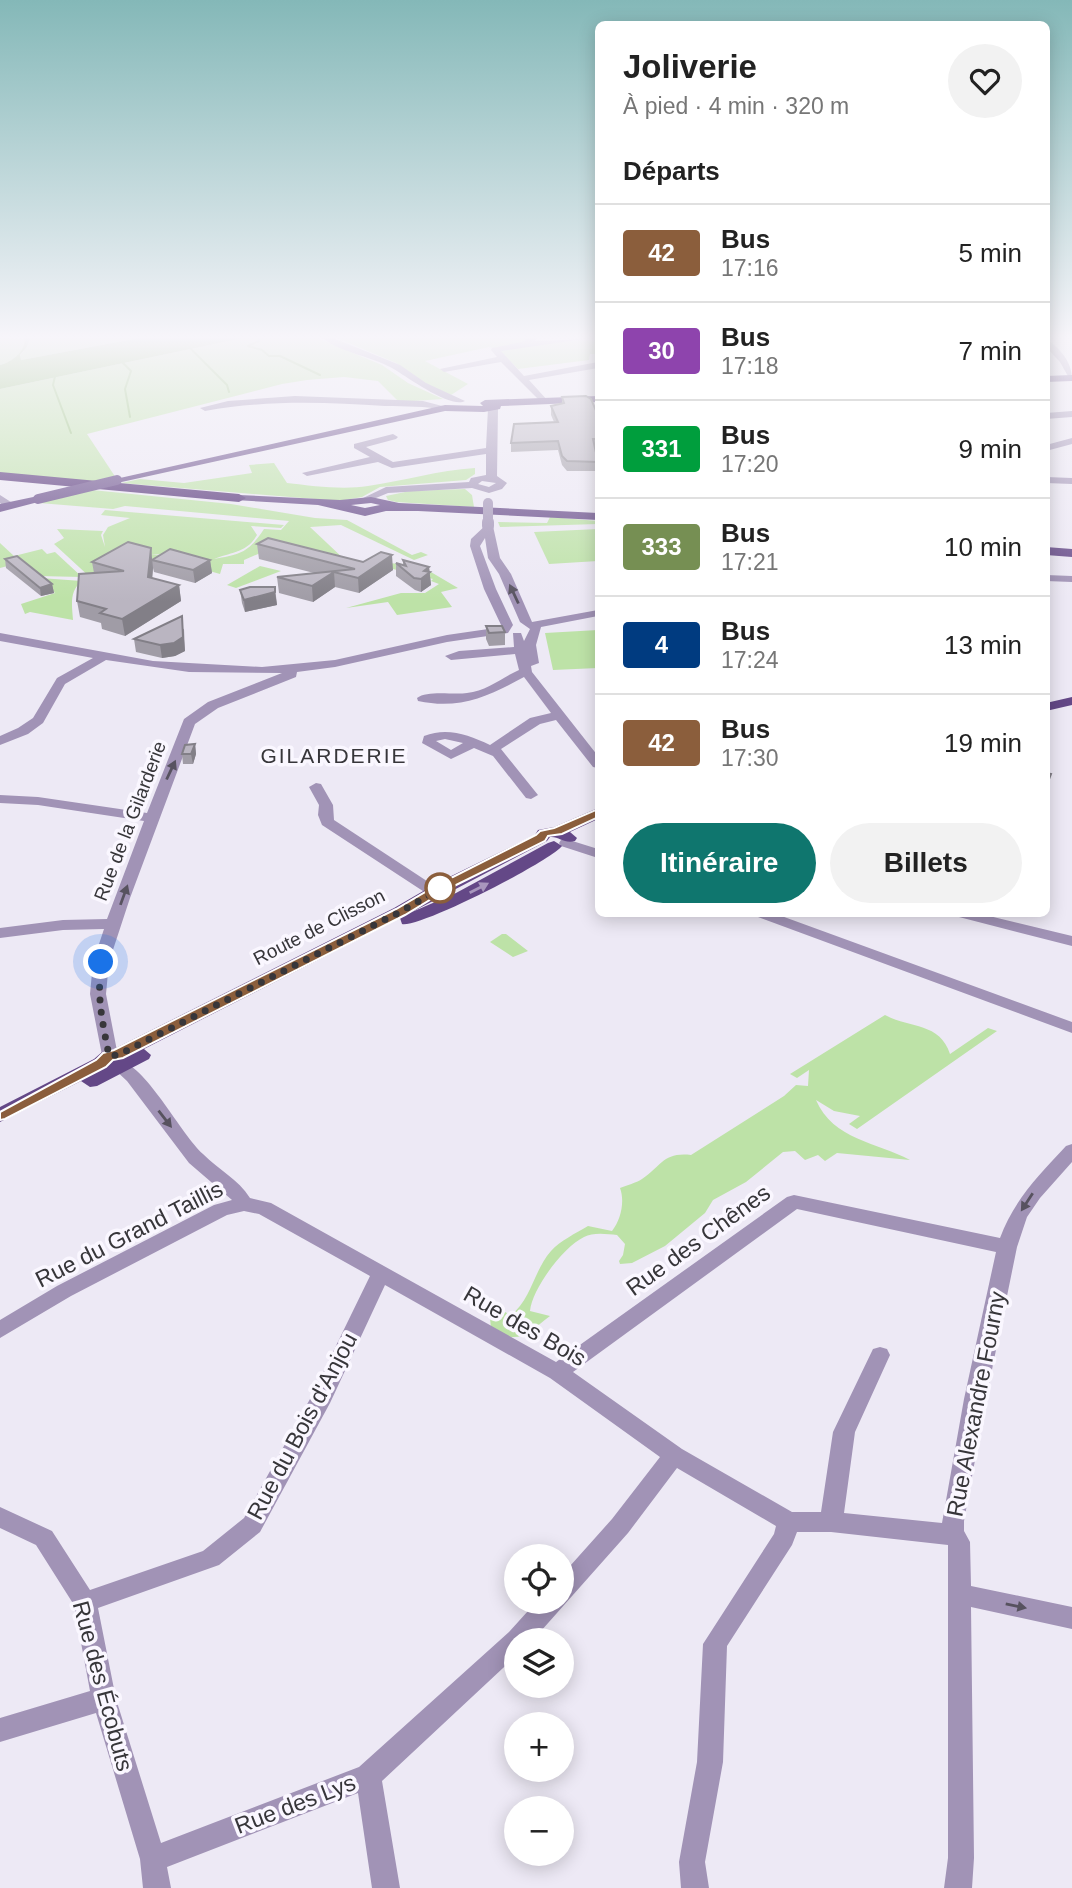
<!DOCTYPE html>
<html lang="fr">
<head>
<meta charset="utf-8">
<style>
	body { margin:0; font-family:Helvetica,sans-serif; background:#f2f2f2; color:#222; height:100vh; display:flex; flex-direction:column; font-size:26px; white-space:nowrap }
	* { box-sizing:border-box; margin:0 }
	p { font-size:23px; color:#767676 }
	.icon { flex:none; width:38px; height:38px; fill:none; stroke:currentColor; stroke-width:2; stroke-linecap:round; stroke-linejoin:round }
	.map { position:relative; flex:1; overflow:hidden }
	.panel { position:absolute; left:595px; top:21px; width:455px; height:896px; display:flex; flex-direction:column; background:#fff; border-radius:10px; box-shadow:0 4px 18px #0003 }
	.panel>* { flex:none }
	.badge { padding:0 14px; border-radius:5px; font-size:24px; line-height:46px }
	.tools { position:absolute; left:504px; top:1544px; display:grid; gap:14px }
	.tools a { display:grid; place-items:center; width:70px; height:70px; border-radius:50%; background:#fff; box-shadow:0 4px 18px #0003; font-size:35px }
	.you { position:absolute; width:35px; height:35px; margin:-18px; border:5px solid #fff; border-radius:50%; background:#1a73e8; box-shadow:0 0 0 10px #1a73e833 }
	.map>.badge { position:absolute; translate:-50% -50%; box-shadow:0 0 0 4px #fff }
	h2 { padding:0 28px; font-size:26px; line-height:63px }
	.round { display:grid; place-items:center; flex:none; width:74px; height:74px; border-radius:37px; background:#f2f2f2 }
	.head { display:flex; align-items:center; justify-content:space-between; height:119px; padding:0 28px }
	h1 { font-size:33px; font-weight:700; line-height:52px }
	.cta { display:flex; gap:14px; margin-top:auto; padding:14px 28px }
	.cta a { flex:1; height:80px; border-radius:42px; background:#0f766e; color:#fff; font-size:28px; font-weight:700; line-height:80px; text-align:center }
	.cta a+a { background:#f2f2f2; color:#222 }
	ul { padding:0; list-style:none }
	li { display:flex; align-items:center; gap:21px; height:98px; padding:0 28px; border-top:2px solid #e0e0e0 }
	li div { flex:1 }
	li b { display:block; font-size:26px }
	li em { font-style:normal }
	li .badge { min-width:77px; font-weight:700; text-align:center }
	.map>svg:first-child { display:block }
	.green { fill:#bde2a7 }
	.water { fill:#8fbf6f }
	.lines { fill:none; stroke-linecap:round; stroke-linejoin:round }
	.stream { stroke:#8fbf6f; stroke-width:2 }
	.minor { fill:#a193b6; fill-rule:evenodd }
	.major { fill:#644887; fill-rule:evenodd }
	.highway { fill:#4f2d74; fill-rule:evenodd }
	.minor-bridge-far1 { stroke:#a193b6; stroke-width:10 }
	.minor-bridge { stroke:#a193b6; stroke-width:12 }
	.major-bridge { stroke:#644887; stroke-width:10 }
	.wall { fill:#a09ca6 }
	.shaded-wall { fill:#827f87 }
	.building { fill:#bab5c1; stroke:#827f87; stroke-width:2 }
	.oneway { fill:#57525f }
	.oneway2 { fill:#a897bd }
	.line { fill:#8b5e3c; stroke:#fff; stroke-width:2 }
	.walk { stroke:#37363a; stroke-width:7; stroke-dasharray:0 12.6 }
	.stop-dot { fill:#fff; stroke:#8b5e3c; stroke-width:3.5 }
	.labels { text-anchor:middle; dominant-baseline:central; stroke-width:7; stroke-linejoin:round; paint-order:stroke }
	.street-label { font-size:19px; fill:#37363a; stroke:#faf7ff }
	.neighbourhood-label { font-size:21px; letter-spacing:2px; fill:#37363a; stroke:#faf7ff }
	.near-street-label { font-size:23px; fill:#37363a; stroke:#faf7ff }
</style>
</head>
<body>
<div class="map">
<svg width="1072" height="1888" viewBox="0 0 1072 1888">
	<rect width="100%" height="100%" fill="#ede9f5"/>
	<path class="green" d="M0,338L26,339C23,352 14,362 0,365Z
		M30,338H139L21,360L20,356L27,347Z
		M243,338H317L382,365L408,383L443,399L399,402L378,381L344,377L307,380L282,384L87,434L116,478L101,482L0,473V389Z
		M337,338H531L524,343L598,340V354H590L589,360L518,369L498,349L489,347L425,361L468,384L451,395L428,385L396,363Z
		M274,463L287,483C313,486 343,490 368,486C404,481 438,470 475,468V474L466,480L380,487L362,497L339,501L121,483L140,479L184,483L252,473L249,465Z
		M465,489L472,495L474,507L396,502L388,500L386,496L410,491Z
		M92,490L231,504L315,518L347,520L412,555L421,552L428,555L414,560L341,525L310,527L345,560L265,551L244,560V564H223L220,574L171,560L200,557L151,554L170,557L92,579L54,544L64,538L57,529L103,531L101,535L105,547L103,535L108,527L130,518L101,515L105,510L284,525L281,528L251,526L257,535C246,554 229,552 214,559C241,554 248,553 264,529L281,530L289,521L125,506L113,509L39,503Z
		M550,517L598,521V524L500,527L498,522L547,523Z
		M598,529V561L549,564L534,532Z
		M0,543L14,556L42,549L47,554L55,552L82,577L38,576L19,563L0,568Z
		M387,563L419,565L458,588L441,592L452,607L397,615L388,602L346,608L401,593H425L439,584L431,581L433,579L385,567Z
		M260,566L281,571L236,588L227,585Z
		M40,578L82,581C69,591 72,605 73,620L30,612L25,614L21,604L55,593Z
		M598,630V668L553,670L545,633Z
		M502,934H506L528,951L513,957L490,942Z
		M885,1015C908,1028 940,1022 950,1054L988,1028L997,1031L857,1129L849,1124L860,1116L834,1111L816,1100C833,1140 877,1142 910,1160L837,1153L825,1161L818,1155L805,1160L795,1151L783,1152L746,1182L713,1200L705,1213L665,1246L632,1263L620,1264L619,1261L623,1255L625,1244L617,1235C607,1234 593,1232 584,1237C563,1247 532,1289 530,1311L550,1316C528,1333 517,1347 491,1328L490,1318L499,1309L511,1315C531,1300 534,1270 551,1251C560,1241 576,1233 588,1226L612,1231C621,1220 625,1201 620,1188C627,1185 636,1183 642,1179C662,1166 663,1152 691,1155L784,1096L796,1085L808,1086L809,1070L797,1078L790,1074Z"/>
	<path class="water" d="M25,338H30L27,347L20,355L21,360L139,338H243L0,389V365C13,362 25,351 25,338Z"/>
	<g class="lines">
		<path class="stream" d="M259,338V341L248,346L262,350L269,356H280L320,375
			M189,347L227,385L229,392
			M122,362L131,371L125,389L130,417
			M56,372L53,385L71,433"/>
		<path class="minor" d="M322,338H333L400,365L426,383L465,401C452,409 410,379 397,371C374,356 343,354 322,338Z
			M528,338H537L535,341L584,339L501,351L524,376L598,362V368L529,380L548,401L543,404L501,362L444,372L440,369L497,357L491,350L492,348L522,342Z
			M1046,339C1060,348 1072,362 1072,379L1069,378L1060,362L1046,347Z
			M295,396L423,401L450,408L445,411C425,405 406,407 385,406C324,402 265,400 205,411L200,408L228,401Z
			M493,405L498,408L497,476L507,483L502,489L489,493L472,488L388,493L364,503L359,500L386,487L469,482L471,478L486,475V454L392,468L378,462L307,476L302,473L370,457L354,448V444L393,434L398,437L396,439L366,447L393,462L486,448L488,408ZM482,481L496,483L489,487L478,484Z
			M1072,411V417L1046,419V413Z
			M1072,438V444L1046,451V445Z
			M1046,477L1072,478V484L1046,483Z
			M0,495L14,504V508H6L0,503Z
			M488,523L493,526L500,558L511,574L532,622L598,610V616L541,627L536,645L539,663L531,666L532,672L598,756V768L593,767L556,720L540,724L501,749L538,795L531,799L526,798L493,756L474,748L451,759L422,743L424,736C448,727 468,735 490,745L530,718L551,713L524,677C489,696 460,710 418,701L417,698C427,690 453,695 467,693C487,691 501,678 519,670L515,654L451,660L445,656L459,651L514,647L513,633H521L524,641L530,629L520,622L499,574L488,558L485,538L480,546L496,589L513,625L508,633L447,642L335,667L297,672L296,677L218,708L195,724L130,898L109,962L106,994L118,1056L115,1060H103L90,994L93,962L104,929L63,930L0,938V928L63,920L107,919L144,821L38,805L0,803V795L38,797L147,813L184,719L208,702L282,673L189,672L106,660L65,684L43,723L28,734L0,745V736L18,728L33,718L57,678L93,658L0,641V633L153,661L262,667L335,660L447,635L502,627L484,589L470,546L471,539ZM445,739L463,743L451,750L436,741Z
			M1046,575L1072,576V582L1046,581Z
			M316,783L321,784L333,805L334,820L439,889L442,892L439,895H429L322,825L318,815L319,805L309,787Z
			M566,839L598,849V858L561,846L559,843L561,840Z
			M755,914H776L1072,1022V1033L758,917Z
			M956,914H981L1072,936V946L959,917Z
			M121,1061C148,1069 181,1134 203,1154C219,1170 238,1179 250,1198L271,1203L556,1362L787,1197L794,1195L1000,1238C1014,1200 1039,1175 1066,1146L1072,1144V1162L1040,1198L1027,1217L1017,1247L986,1399L964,1521V1531L970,1542L971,1586L1072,1607V1629L971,1607L974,1858L972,1888H944L948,1858V1545L831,1532H797L792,1545L727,1646L723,1762L705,1862L709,1888H681L679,1862L697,1762L703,1644L774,1534L776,1526L677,1468L628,1533L533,1640H516V1656L382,1781L400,1888H372L358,1793L167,1867L171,1888H143L140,1859L96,1713L0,1742V1718L90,1691L74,1605L36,1545L0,1528V1507L52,1531L90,1590L203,1551L244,1518L310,1399L370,1276L259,1214L244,1211L227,1215L71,1296L0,1338V1320L57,1286L214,1205L232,1200L189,1163L127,1081L112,1067L115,1063ZM797,1209L996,1252L964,1399L942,1523L844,1513L855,1432L890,1355L887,1349L880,1347L873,1349L833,1432L821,1512H792L682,1449L573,1372ZM385,1285L550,1378L660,1457L612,1519L562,1575V1601H537L509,1632L359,1767L161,1843L116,1699L98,1608L219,1565L260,1532L330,1403Z"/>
		<path class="major" d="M1072,375V381L1046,382V376Z
			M598,396V402L501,406L500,409L484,412L445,411L117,483L111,480L445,405L483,406L480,403L485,400Z
			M239,495L340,500L371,497L399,503L598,513V520L418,511H386L365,516L318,505L235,500V496ZM371,503L380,505L365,508L351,505Z
			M38,496L42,497V501L0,512V504Z
			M1046,547L1072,549V557L1046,555Z
			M1072,697V705L1046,711V703Z
			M598,808V819L570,832L577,838L575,841C564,844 559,836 550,837L547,841L412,912L456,893L548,843L554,841L562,846C549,862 420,928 402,924L400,918L144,1049L151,1055L149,1059L97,1086L90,1087L81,1081L0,1122V1107L94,1059L102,1052L114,1049L394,908L437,883L535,835L538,830L554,827Z"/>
		<path class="highway" d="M0,472L239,494L246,498L239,502L0,480Z"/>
		<path class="minor-bridge-far1" d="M488,503V524"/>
		<path class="minor-bridge" d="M488,522V526"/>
		<path class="major-bridge" d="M38,499L117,480"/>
	</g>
	<path class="wall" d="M562,397L598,415V448H595L598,462V471H567L562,465L558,450L511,452V443L554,422L551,415V406L562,404Z
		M257,544L393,570L359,593L335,587L313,602L279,593L277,577L314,573L259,559Z
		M5,559L52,584L54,593L41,596L6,568Z
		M153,559L210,560L212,573L195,583L154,572L153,568L152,578L179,585L181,601L125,636L102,629L101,623L80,617L77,601L94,573L92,562Z
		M403,560L429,567L431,585L421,592L415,590L396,576V563L403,565Z
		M275,587L277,605L245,612L242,603L240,590Z
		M486,626L505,632V645L489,646L486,639Z
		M184,629L185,651L175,656L162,658L136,652L134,639Z
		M195,744L196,754L193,764H183L182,754Z"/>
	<path class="shaded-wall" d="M151,548L153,568L151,593L148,577Z
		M392,555L393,570L359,593L358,578Z
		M210,560L212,573L195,583L193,570Z
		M429,567L431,585L421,592V579L424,571Z
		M334,572L335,587L313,602L312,586Z
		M52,584L54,593L41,596L40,588Z
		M179,585L181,601L125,636L122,619Z
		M275,592L277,605L245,612L244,600Z
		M182,616L185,651L175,656L162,658L160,645Z
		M195,744L196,754L193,764L191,754Z"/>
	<path class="building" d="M586,396L591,399L598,415V439H593L598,462L567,461L562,456L558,441L511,443L514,424L558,422L551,406L564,403L562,397Z
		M268,538L363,562L381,552L392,555L358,578L334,572L312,586L277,577L355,569L257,544Z
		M128,542L151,548L148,577L179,585L122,619L100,613L106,609L77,601L79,574L124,571L92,562Z
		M170,549L210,560L193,570L152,560Z
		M17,556L52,584L40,588L5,559Z
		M403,560L429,567L424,571L430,572L421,579L414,578L396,563L406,566Z
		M250,587H275V592L244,600L240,590Z
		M182,616L183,637L174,643L160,645L134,639Z
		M486,626H502L505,632L489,633Z
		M195,744L191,754H182L185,745Z
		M1046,773L1051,774L1046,787Z"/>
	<defs><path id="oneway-solid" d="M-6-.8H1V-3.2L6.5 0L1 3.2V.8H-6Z" transform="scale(1.75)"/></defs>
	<g class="oneway">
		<use href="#oneway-solid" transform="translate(514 594) rotate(-115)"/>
		<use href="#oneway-solid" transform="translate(171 770) rotate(-65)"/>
		<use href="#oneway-solid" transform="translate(124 895) rotate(-70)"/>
		<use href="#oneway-solid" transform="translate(165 1119) rotate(52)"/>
		<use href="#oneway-solid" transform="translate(1027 1202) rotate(123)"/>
		<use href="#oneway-solid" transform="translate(1016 1606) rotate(12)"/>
	</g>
	<use class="oneway2" href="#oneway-solid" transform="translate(479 888) rotate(-27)"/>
	<linearGradient id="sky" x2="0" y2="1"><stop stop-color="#84b8b8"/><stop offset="0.56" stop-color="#f7f5fa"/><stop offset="1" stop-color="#f7f5fa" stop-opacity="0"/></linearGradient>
	<rect width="1072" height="602" fill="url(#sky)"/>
	<path class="line" d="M598,809L605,813L603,815L562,834L548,836L545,841L448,889L405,915L123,1058L113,1060L106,1067L5,1119L0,1120V1112L96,1060L103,1053L114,1050L396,909L439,884L536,835L540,831L554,828Z"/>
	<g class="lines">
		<path class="walk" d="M101,962C97,1000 102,1019 109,1056L118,1055L400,912L443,887L440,888"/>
	</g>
	<circle class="stop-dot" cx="440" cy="888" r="14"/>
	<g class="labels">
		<g class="street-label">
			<text transform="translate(130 821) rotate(-69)">Rue de la Gilarderie</text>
			<text transform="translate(319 927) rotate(-27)">Route de Clisson</text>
		</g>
		<g class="neighbourhood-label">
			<text x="334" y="755">GILARDERIE</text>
		</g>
		<g class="near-street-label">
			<text transform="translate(129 1234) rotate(-27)">Rue du Grand Taillis</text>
			<text transform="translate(698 1240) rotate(-36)">Rue des Chênes</text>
			<text transform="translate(525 1326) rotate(30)">Rue des Bois</text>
			<text transform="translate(976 1404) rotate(-79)">Rue Alexandre Fourny</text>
			<text transform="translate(302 1426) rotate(-62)">Rue du Bois d'Anjou</text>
			<text transform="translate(103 1686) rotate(75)">Rue des Écobuts</text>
			<text transform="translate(295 1804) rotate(-21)">Rue des Lys</text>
		</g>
	</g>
</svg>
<div class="tools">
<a><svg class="icon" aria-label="locate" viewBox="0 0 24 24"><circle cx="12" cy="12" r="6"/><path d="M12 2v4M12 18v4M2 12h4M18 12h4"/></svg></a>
<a><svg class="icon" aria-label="layers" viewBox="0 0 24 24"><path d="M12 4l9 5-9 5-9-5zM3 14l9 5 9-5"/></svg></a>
<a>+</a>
<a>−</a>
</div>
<div class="you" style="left:101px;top:962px"></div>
<section class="panel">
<div class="head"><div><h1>Joliverie</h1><p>À pied · 4 min · 320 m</p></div><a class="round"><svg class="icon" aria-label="heart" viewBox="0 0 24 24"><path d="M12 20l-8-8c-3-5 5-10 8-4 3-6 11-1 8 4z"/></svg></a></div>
<h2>Départs</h2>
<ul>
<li><span class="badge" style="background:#8b5e3c;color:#fff">42</span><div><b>Bus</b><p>17:16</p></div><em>5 min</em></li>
<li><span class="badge" style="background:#8e44ad;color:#fff">30</span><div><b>Bus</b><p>17:18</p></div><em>7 min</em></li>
<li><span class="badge" style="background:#009e3d;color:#fff">331</span><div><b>Bus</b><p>17:20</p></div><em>9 min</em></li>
<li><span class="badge" style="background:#768f53;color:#fff">333</span><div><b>Bus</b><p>17:21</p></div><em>10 min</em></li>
<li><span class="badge" style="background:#003b80;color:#fff">4</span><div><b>Bus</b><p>17:24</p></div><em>13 min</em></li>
<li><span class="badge" style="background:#8b5e3c;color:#fff">42</span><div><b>Bus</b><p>17:30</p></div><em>19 min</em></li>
</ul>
<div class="cta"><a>Itinéraire</a><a>Billets</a></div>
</section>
</div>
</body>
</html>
